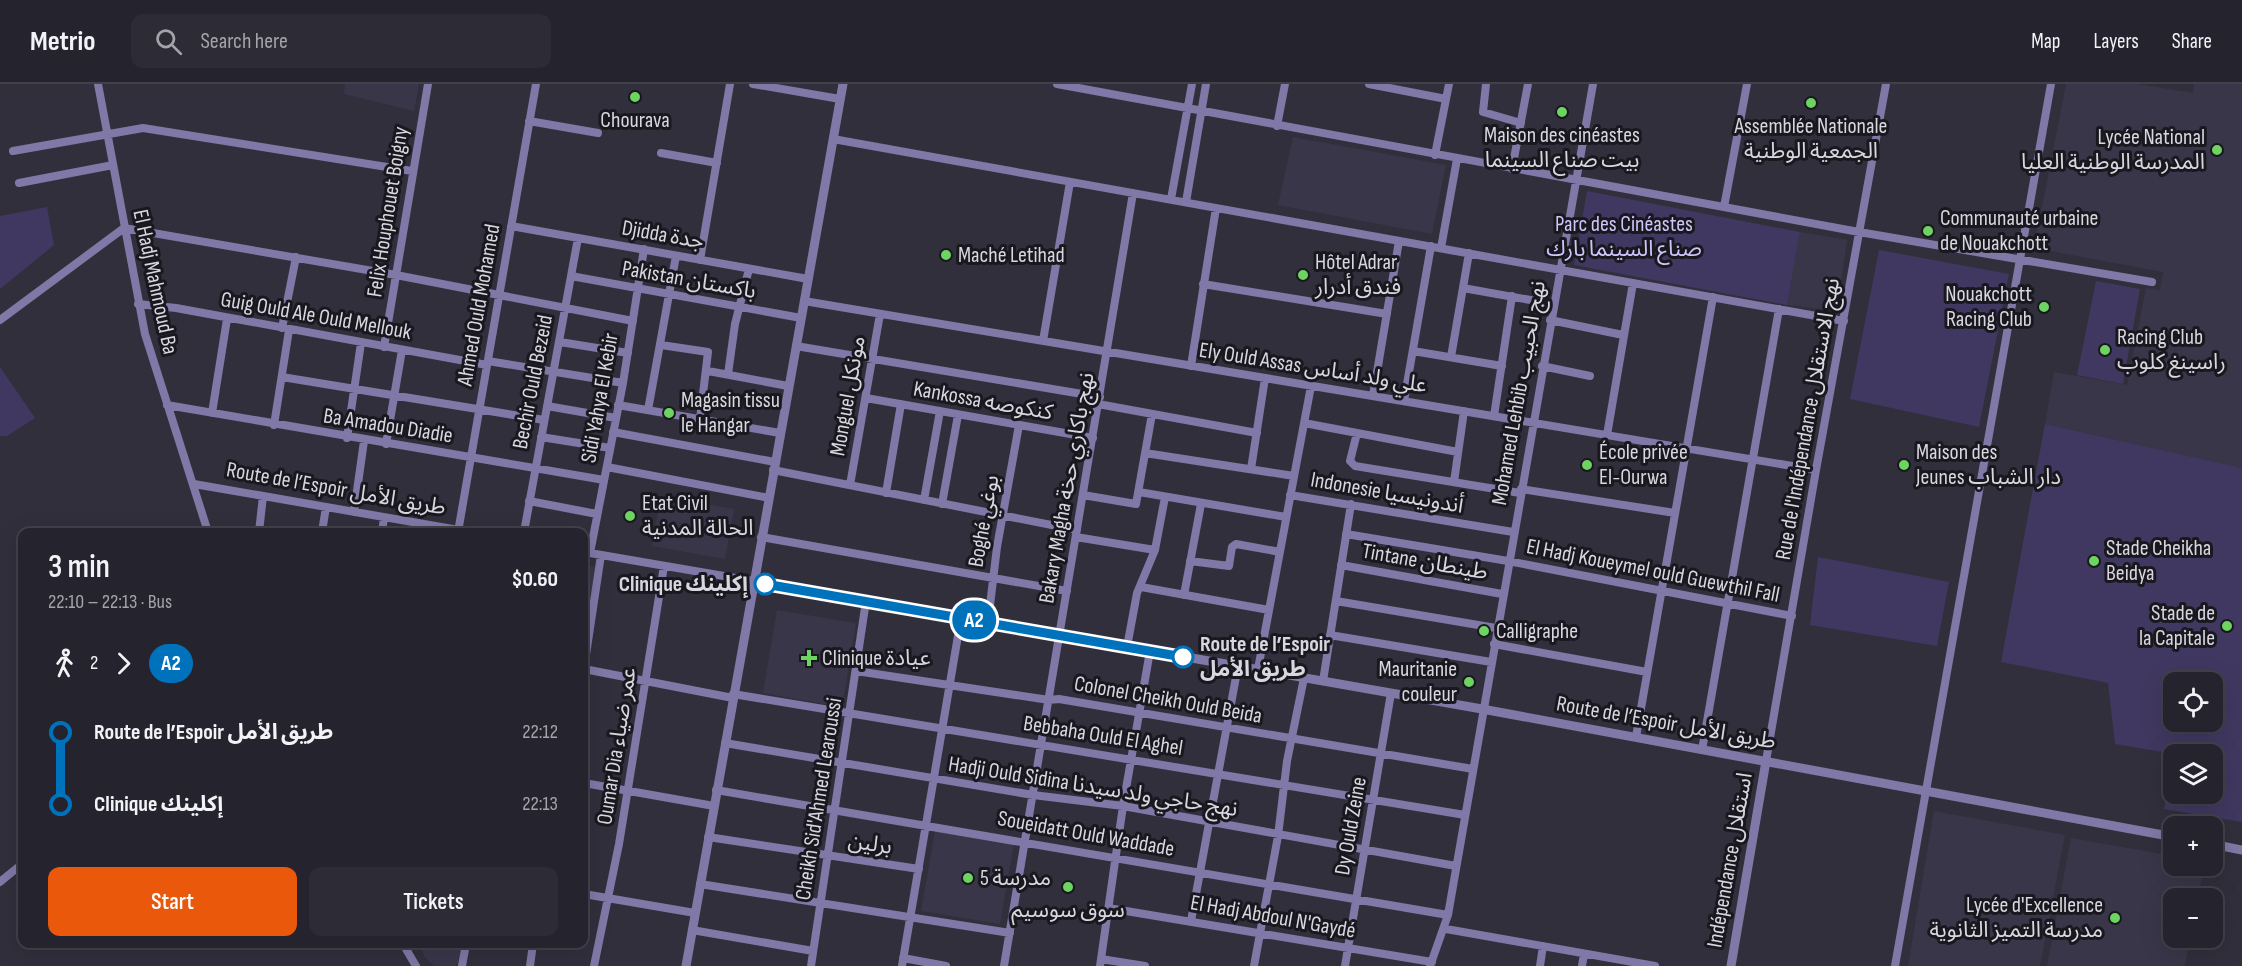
<!DOCTYPE html>
<html lang="en">
<head>
<meta charset="utf-8">
<style>
	body { margin:0; font-family:"Sofia Sans Condensed","Noto Sans Arabic",sans-serif; background:#2d2b35; color:#f1f3f6; height:100vh; display:flex; flex-direction:column; font-size:22px; white-space:nowrap }
	* { box-sizing:border-box; margin:0 }
	p { font-size:20px; color:#a3a4aa }
	.icon { flex:none; width:33px; height:33px; fill:none; stroke:currentColor; stroke-width:2; stroke-linecap:round; stroke-linejoin:round }
	.map { position:relative; flex:1; overflow:hidden }
	.panel { position:absolute; left:18px; top:444px; width:570px; height:420px; display:flex; flex-direction:column; background:#25232d; border-radius:12px; box-shadow:0 6px 24px #0002,0 0 0 2px #424049 }
	.panel>* { flex:none }
	.badge { padding:0 12px; border-radius:20px; font-size:21px; line-height:39px }
	.fabs { position:absolute; left:2163px; top:588px; display:grid; gap:12px }
	.fabs a { display:grid; place-items:center; width:60px; height:60px; border-radius:12px; background:#25232d; box-shadow:0 6px 24px #0002,0 0 0 2px #424049; font-size:30px }
	.map>.badge { position:absolute; translate:-50% -50%; box-shadow:0 0 0 3px #fff }
	.legs { display:flex; align-items:center; gap:9px; height:66px; padding:0 30px; font-size:20px }
	.legs p { margin-inline-start:auto }
	.headline { display:flex; align-items:center; justify-content:space-between; height:102px; padding:0 30px }
	h1 { font-size:33px; font-weight:600; line-height:45px }
	.primary-button { display:flex; gap:12px; margin-top:auto; padding:12px 30px }
	.primary-button a { flex:1; height:69px; border-radius:12px; background:#ea580c; color:#fff; font-size:24px; font-weight:600; line-height:69px; text-align:center }
	.primary-button a+a { background:#2d2b35; color:#f1f3f6 }
	ul { padding:0 30px; list-style:none }
	li { display:flex; align-items:center; gap:21px; height:72px; font-size:22px }
	li i { display:grid; place-items:center; width:9px; height:100%; margin:0 8px; background:currentColor }
	li i::after { content:''; width:15px; height:15px; margin:-8px; border:4px solid; border-radius:50%; background:#25232d }
	li p { margin-inline-start:auto }
	li:first-child i { background:linear-gradient(#0000 50%,currentColor 0) }
	li:last-child i { background:linear-gradient(currentColor 50%,#0000 0) }
	header { display:flex; align-items:center; gap:36px; box-sizing:border-box; height:84px; padding:0 30px; background:#25232d; border-bottom:2px solid #424049 }
	header strong { font-size:28px }
	nav { display:flex; gap:33px; margin-inline-start:auto; font-size:21px }
	.search { width:420px; height:54px; background:#2d2b35; display:flex; align-items:center; gap:15px; box-sizing:border-box; padding:0 21px; border-radius:12px; color:#a3a4aa; font-size:22px }
	.map>svg:first-child { display:block }
	.built { fill:#393649 }
	.green { fill:#403860; fill-rule:evenodd }
	.lines { fill:none; stroke-linecap:round; stroke-linejoin:round }
	.minor { stroke:#8078a6; stroke-width:8 }
	.tertiary { stroke:#8078a6; stroke-width:9 }
	.line-1-casing { stroke:#fff; stroke-width:14 }
	.line-1 { stroke:#0072bc; stroke-width:9 }
	.poi-dot { fill:#6dd361; stroke:#19181e; stroke-width:2 }
	.stop-1-dot { fill:#fff; stroke:#0072bc; stroke-width:3 }
	.labels { text-anchor:middle; dominant-baseline:central; stroke-width:6; stroke-linejoin:round; paint-order:stroke }
	.poi-label { font-size:22px; fill:#d8d7e0; stroke:#19181e; text-anchor:start }
	.street-label { font-size:22px; fill:#d8d7e0; stroke:#19181e }
	.park-label { font-size:22px; fill:#cec5fb; stroke:#19181e }
	.stop-label { font-size:22px; font-weight:bold; fill:#d8d7e0; stroke:#19181e; text-anchor:end }
</style>
</head>
<body>
<header>
<strong>Metrio</strong>
<div class="search"><svg class="icon" aria-label="search" viewBox="0 0 24 24"><circle cx="10" cy="10" r="6"/><path d="M15 15l6 6"/></svg>Search here</div>
<nav><a>Map</a><a>Layers</a><a>Share</a></nav>
</header>
<div class="map">
<svg width="2242" height="882" viewBox="0 0 2242 882">
	<rect width="100%" height="100%" fill="#312f3c"/>
	<path class="built" d="M345,0H419L414,27L344,10Z
		M2066,0H2138L2193,9L2194,0H2242V384L2045,340L2054,288L2127,301L2146,204L2160,206L2163,188L2034,164Z
		M1293,53L1446,81L1432,150L1278,121Z
		M1800,148L1847,156L1837,227L1787,221Z
		M661,412L734,425L725,475L652,462Z
		M584,481L597,483L584,565Z
		M777,526L856,539L842,623L763,609Z
		M1934,727L2065,751L2040,882H1908Z
		M935,747L1014,760L1000,840L921,827Z
		M2071,754L2173,772L2174,782H2204L2198,814H2174V854H2190L2185,882H2047Z
		M421,860H464L461,879L455,882H434L424,872Z"/>
	<path class="green" d="M1587,107L1800,148L1787,221L1574,181Z
		M47,123L54,161L0,205V132Z
		M1879,166L2009,190L1979,343L1850,315Z
		M2096,197L2140,205L2123,300L2077,291Z
		M0,283L35,334L7,352H0Z
		M2045,340L2242,384V738L2164,725L2173,677L2174,710H2212V670H2174L2115,660L2108,599L2001,578ZM2174,598H2212V638H2174Z
		M1818,473L1949,498L1937,562L1810,541Z"/>
	<g class="lines">
		<path class="minor" d="M98,0L145,250L208,448
			M753,0L840,15
			M1057,0L1859,148L2152,198
			M1369,0L1446,15
			M1486,0L1483,28L1521,39
			M529,37L598,49
			M1277,42L1285,0
			M833,55L1844,237
			M13,67L143,44L412,87
			M661,69L717,79
			M1435,71L1449,0
			M1512,85L1528,0
			M19,99L113,81
			M1171,115L1192,0
			M1186,118L1206,0
			M1724,123L1747,0
			M511,142L808,195
			M1441,164L1457,75
			M700,176L730,0
			M571,192L801,234
			M1203,200L1387,230
			M1463,204L1553,220
			M804,217L1816,386
			M138,220L176,224L487,281
			M0,236L124,144L396,191L633,237
			M1550,236L1623,251
			M282,244L296,173
			M1043,257L1070,98
			M560,258L628,269
			M661,261L708,268L700,335
			M796,262L1100,313
			M384,263L428,0
			M1413,267L1502,282
			M1451,273L1469,169
			M488,277L623,299
			M1191,282L1216,124
			M1542,282L1590,292
			M708,287L788,302
			M728,290L735,240L749,185
			M282,293L544,336
			M1373,312L1399,157
			M866,314L1093,354
			M1404,317L1431,162
			M1098,320L1257,349
			M167,321L604,396
			M618,321L780,349
			M547,322L616,334
			M648,326L676,172
			M212,329L227,235
			M1494,332L1512,212
			M1304,339L1458,368
			M274,341L289,246
			M613,348L775,378
			M1357,349L1350,377L1355,382L1520,409
			M1607,351L1633,199
			M541,353L610,364
			M347,354L361,259
			M386,360L402,266
			M1145,369L1294,392
			M607,383L769,414
			M1251,385L1265,294
			M773,386L1077,446
			M1454,398L1464,327
			M194,400L470,448
			M850,401L880,230
			M1521,405L1675,429
			M1139,408L1286,433
			M886,409L901,320
			M1083,411L1136,420L1152,330
			M1290,411L1513,448
			M924,416L940,327
			M529,417L597,430
			M942,420L958,331
			M354,428L364,357
			M259,448L263,412
			M322,448L326,423
			M382,448L384,434
			M458,448L536,0
			M524,448L578,154
			M1346,450L1508,477L1792,532
			M761,453L1067,507
			M1076,453L1155,466
			M584,468L753,497
			M590,469L623,299L644,165
			M1190,477L1229,482L1232,463L1236,460L1280,468
			M1341,481L1502,510
			M1141,503L1269,526
			M1184,511L1201,420
			M1336,517L1496,544
			M988,538L997,463L1019,341
			M1330,551L1491,578
			M1494,560L1647,588
			M1127,563L1137,509L1155,466L1165,413
			M584,584L601,471
			M584,585L733,614
			M1258,585L1311,302
			M856,587L1049,616L1059,615L1473,685
			M1323,597L1351,420
			M733,610L1465,731
			M1636,653L1713,213
			M725,659L1033,711L1123,722L1456,782
			M1702,666L1779,225
			M1766,677L1816,386L1886,0
			M584,699L714,722
			M716,706L1448,831
			M708,753L919,785
			M0,798L22,780
			M700,800L1010,849
			M584,810L695,829
			M1108,824L1432,878
			M1191,837L1238,582
			M1446,845L1655,882
			M692,846L813,867
			M403,860L416,882
			M903,874L946,882
			M1101,875L1145,882
			M462,882L466,860
			M530,882L533,860
			M594,882L619,760L664,482
			M811,882L866,517
			M902,882L961,534
			M1004,882L1133,109
			M1100,882L1123,722L1150,567
			M1254,882L1278,752L1287,677L1304,594
			M1345,882L1391,609
			M1430,882L1448,831L1593,0
			M1540,882L1543,862
			M1582,882L1584,870
			M1895,882L2051,0"/>
		<path class="tertiary" d="M753,497L1482,625L2174,753
			M2212,760L2242,766
			M686,882L843,0
			M1731,882L1766,677"/>
	</g>
	<g class="lines">
		<defs>
			<path id="line-1" d="M765,500L1183,573"/>
		</defs>
		<use href="#line-1" class="line-1-casing"/>
		<use href="#line-1" class="line-1"/>
	</g>
	<g class="poi-dot">
		<circle cx="635" cy="13" r="6"/>
		<circle cx="1811" cy="19" r="6"/>
		<circle cx="1562" cy="28" r="6"/>
		<circle cx="2217" cy="66" r="6"/>
		<circle cx="1928" cy="147" r="6"/>
		<circle cx="946" cy="171" r="6"/>
		<circle cx="1303" cy="191" r="6"/>
		<circle cx="2044" cy="223" r="6"/>
		<circle cx="2105" cy="266" r="6"/>
		<circle cx="669" cy="329" r="6"/>
		<circle cx="1587" cy="381" r="6"/>
		<circle cx="1904" cy="381" r="6"/>
		<circle cx="630" cy="432" r="6"/>
		<circle cx="2094" cy="477" r="6"/>
		<circle cx="2227" cy="542" r="6"/>
		<circle cx="1484" cy="547" r="6"/>
		<path d="M806 565h6v6h6v6h-6v6h-6v-6h-6v-6h6z"/>
		<circle cx="1469" cy="598" r="6"/>
		<circle cx="968" cy="794" r="6"/>
		<circle cx="1068" cy="803" r="6"/>
		<circle cx="2115" cy="834" r="6"/>
	</g>
	<g class="stop-1-dot">
		<circle cx="765" cy="500" r="10"/>
		<circle cx="1183" cy="573" r="10"/>
	</g>
	<g class="labels">
		<g class="poi-label">
			<text x="635" y="36" text-anchor="middle">Chourava</text>
			<text x="1811" y="42" text-anchor="middle">Assemblée Nationale<tspan x="1811" dy="25">الجمعية الوطنية</tspan></text>
			<text x="1562" y="51" text-anchor="middle">Maison des cinéastes<tspan x="1562" dy="25">بيت صناع السينما</tspan></text>
			<text x="2205" y="53" text-anchor="end">Lycée National<tspan x="2205" dy="25">المدرسة الوطنية العليا</tspan></text>
			<text x="1940" y="134">Communauté urbaine<tspan x="1940" dy="25">de Nouakchott</tspan></text>
			<text x="958" y="171">Maché Letihad</text>
			<text x="1315" y="178">Hôtel Adrar<tspan x="1315" dy="25">فندق أدرار</tspan></text>
			<text x="2032" y="210" text-anchor="end">Nouakchott<tspan x="2032" dy="25">Racing Club</tspan></text>
			<text x="2117" y="253">Racing Club<tspan x="2117" dy="25">راسينغ كلوب</tspan></text>
			<text x="681" y="316">Magasin tissu<tspan x="681" dy="25">le Hangar</tspan></text>
			<text x="1599" y="368">École privée<tspan x="1599" dy="25">El-Ourwa</tspan></text>
			<text x="1916" y="368">Maison des<tspan x="1916" dy="25">Jeunes دار الشباب</tspan></text>
			<text x="642" y="419">Etat Civil<tspan x="642" dy="25">الحالة المدنية</tspan></text>
			<text x="2106" y="464">Stade Cheikha<tspan x="2106" dy="25">Beidya</tspan></text>
			<text x="2215" y="529" text-anchor="end">Stade de<tspan x="2215" dy="25">la Capitale</tspan></text>
			<text x="1496" y="547">Calligraphe</text>
			<text x="822" y="574">Clinique عيادة</text>
			<text x="1457" y="585" text-anchor="end">Mauritanie<tspan x="1457" dy="25">couleur</tspan></text>
			<text x="980" y="794">مدرسة 5</text>
			<text x="2103" y="821" text-anchor="end">Lycée d'Excellence<tspan x="2103" dy="25">مدرسة التميز الثانوية</tspan></text>
			<text x="1068" y="826" text-anchor="middle">سوق سوسيم</text>
		</g>
		<g class="street-label">
			<text transform="translate(388 128) rotate(-81)">Felix Houphouet Boigny</text>
			<text transform="translate(663 151) rotate(10)">Djidda جدة</text>
			<text transform="translate(689 196) rotate(10)">Pakistan باكستان</text>
			<text transform="translate(155 198) rotate(78)">El Hadj Mahmoud Ba</text>
			<text transform="translate(479 221) rotate(-80)">Ahmed Ould Mohamed</text>
			<text transform="translate(316 232) rotate(10)">Guig Ould Ale Ould Mellouk</text>
			<text transform="translate(1313 284) rotate(9)">Ely Ould Assas علي ولد أساس</text>
			<text transform="translate(533 298) rotate(-79)">Bechir Ould Bezeid</text>
			<text transform="translate(1519 309) rotate(-80)">Mohamed Lehbib نهج الحبيب</text>
			<text transform="translate(848 312) rotate(-80)">Monguel مونكل</text>
			<text transform="translate(600 314) rotate(-80)">Sidi Yahya El Kebir</text>
			<text transform="translate(983 317) rotate(10)">Kankossa كنكوصه</text>
			<text transform="translate(1808 335) rotate(-80)">Rue de l'Indépendance نهج الاستقلال</text>
			<text transform="translate(388 342) rotate(9)">Ba Amadou Diadie</text>
			<text transform="translate(1067 404) rotate(-80)">Bakary Magha نهج باكاري حخة</text>
			<text transform="translate(336 405) rotate(10)">Route de l’Espoir طريق الأمل</text>
			<text transform="translate(1387 409) rotate(10)">Indonesie أندونيسيا</text>
			<text transform="translate(984 437) rotate(-80)">Boghé بوغي</text>
			<text transform="translate(1425 478) rotate(10)">Tintane طينطان</text>
			<text transform="translate(1653 487) rotate(11)">El Hadj Koueymel ould Guewthil Fall</text>
			<text transform="translate(1168 616) rotate(10)">Colonel Cheikh Ould Beida</text>
			<text transform="translate(1666 639) rotate(10)">Route de l’Espoir طريق الأمل</text>
			<text transform="translate(1103 652) rotate(9)">Bebbaha Ould El Aghel</text>
			<text transform="translate(617 662) rotate(-81)">Oumar Dia عمر ضياء</text>
			<text transform="translate(1093 703) rotate(9)">Hadji Ould Sidina نهج حاجي ولد سيدنا</text>
			<text transform="translate(819 715) rotate(-81)">Cheikh Sid'Ahmed Learoussi</text>
			<text transform="translate(1351 742) rotate(-80)">Dy Ould Zeine</text>
			<text transform="translate(1086 750) rotate(10)">Soueidatt Ould Waddade</text>
			<text transform="translate(870 760) rotate(9)">برلين</text>
			<text transform="translate(1730 776) rotate(-80)">Indépendance استقلال</text>
			<text transform="translate(1273 833) rotate(10)">El Hadj Abdoul N'Gaydé</text>
		</g>
		<g class="park-label">
			<text x="1624" y="140">Parc des Cinéastes<tspan x="1624" dy="25">صناع السينما بارك</tspan></text>
		</g>
		<g class="stop-label">
			<text x="748" y="500">Clinique إكلينك</text>
			<text x="1200" y="560" text-anchor="start">Route de l’Espoir<tspan x="1200" dy="25">طريق الأمل</tspan></text>
		</g>
	</g>
</svg>
<div class="fabs">
<a><svg class="icon" aria-label="locate" viewBox="0 0 24 24"><circle cx="12" cy="12" r="6"/><path d="M12 2v4M12 18v4M2 12h4M18 12h4"/></svg></a>
<a><svg class="icon" aria-label="layers" viewBox="0 0 24 24"><path d="M12 4l9 5-9 5-9-5zM3 14l9 5 9-5"/></svg></a>
<a>+</a>
<a>−</a>
</div>
<b class="badge" style="left:974px;top:536px;background:#0072bc;color:#fff">A2</b>
<section class="panel">
<div class="headline"><div><h1>3 min</h1><p>22:10 – 22:13 · Bus</p></div><b>$0.60</b></div>
<div class="legs"><svg class="icon" aria-label="walk" viewBox="0 0 24 24"><circle cx="13" cy="4" r="2"/><path d="M13 8l-2 6 4 7M11 14l-3 7M7 12l3-4h3l4 4"/></svg>2<svg class="icon" aria-label="forward" viewBox="0 0 24 24"><path d="M9 5l7 7-7 7"/></svg><b class="badge" style="background:#0072bc;color:#fff">A2</b></div>
<ul>
<li><i style="color:#0072bc"></i><b>Route de l’Espoir طريق الأمل</b><p>22:12</p></li>
<li><i style="color:#0072bc"></i><b>Clinique إكلينك</b><p>22:13</p></li>
</ul>
<div class="primary-button"><a>Start</a><a>Tickets</a></div>
</section>
</div>
</body>
</html>
